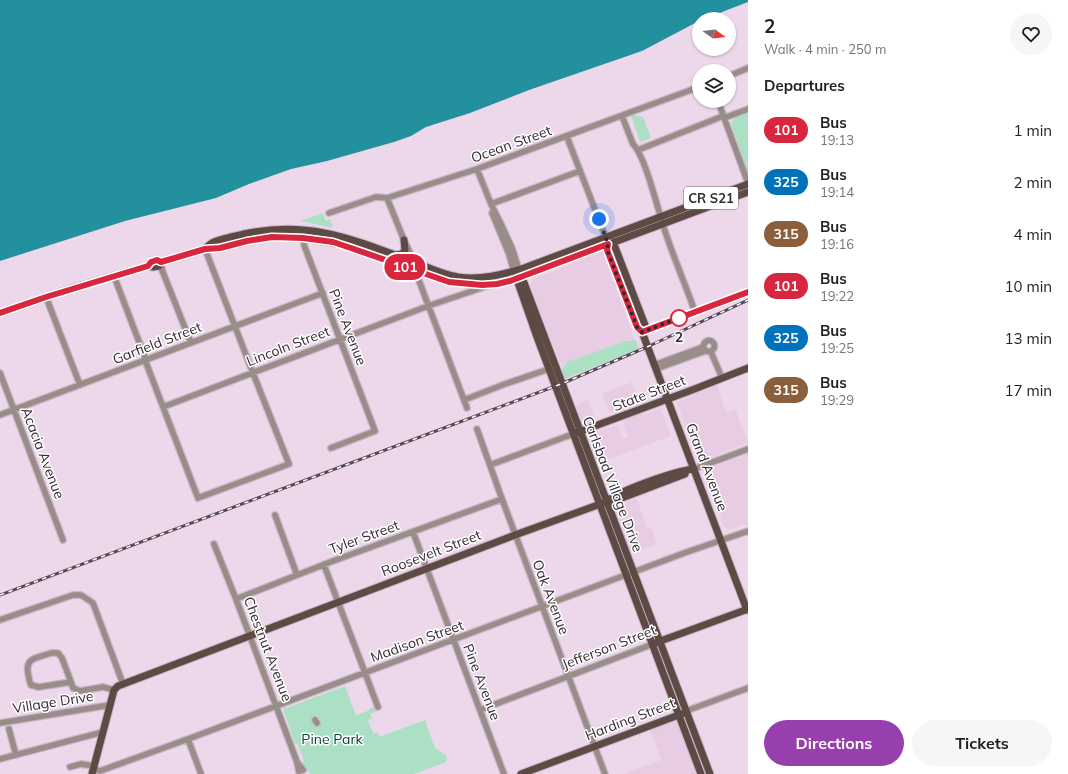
<!DOCTYPE html>
<html lang="en">
<head>
<meta charset="utf-8">
<style>
	body { margin:0; font-family:Mulish,sans-serif; background:#f6f6f6; color:#202124; height:100vh; display:flex; flex-direction:column; font-size:15px; white-space:nowrap }
	* { box-sizing:border-box; margin:0 }
	p { font-size:13px; color:#757577 }
	.icon { flex:none; width:22px; height:22px; fill:none; stroke:currentColor; stroke-width:2; stroke-linecap:round; stroke-linejoin:round }
	.map { position:relative; flex:1; overflow:hidden }
	.sheet { display:flex; flex-direction:column; background:#fff; width:320px }
	.sheet>* { flex:none }
	.badge { padding:0 8px; border-radius:13px; font-size:14px; line-height:26px }
	.needle { width:26px; rotate:104deg }
	.buttons { position:absolute; left:692px; top:12px; display:grid; gap:8px }
	.buttons a { display:grid; place-items:center; width:44px; height:44px; border-radius:50%; background:#fff; box-shadow:0 1px 3px #0004; font-size:20px }
	.you { position:absolute; width:20px; height:20px; margin:-10px; border:3px solid #fff; border-radius:50%; background:#1a73e8; box-shadow:0 0 0 6px #1a73e833 }
	.map>.badge { position:absolute; translate:-50% -50%; box-shadow:0 0 0 2px #fff }
	h2 { padding:0 16px; font-size:15px; line-height:36px }
	.round { display:grid; place-items:center; flex:none; width:42px; height:42px; border-radius:21px; background:#f6f6f6 }
	.summary { display:flex; align-items:center; justify-content:space-between; height:68px; padding:0 16px }
	h1 { font-size:19px; font-weight:700; line-height:30px }
	.action { display:flex; gap:8px; margin-top:auto; padding:8px 16px }
	.action a { flex:1; height:46px; border-radius:24px; background:#973fac; color:#fff; font-size:16px; font-weight:700; line-height:46px; text-align:center }
	.action a+a { background:#f6f6f6; color:#202124 }
	ul { padding:0; list-style:none }
	li { display:flex; align-items:center; gap:12px; height:52px; padding:0 16px }
	li div { flex:1 }
	li b { display:block; font-size:15px }
	li em { font-style:normal }
	li .badge { min-width:44px; font-weight:700; text-align:center }
	main { display:flex; flex:1; min-height:0 }
	.map>svg:first-child { display:block }
	.built { fill:#e7cce4 }
	.green { fill:#abe0c4 }
	.water { fill:#23919d }
	.lines { fill:none; stroke-linecap:round; stroke-linejoin:round }
	.minor-casing { stroke:#c8b5c6; stroke-width:8 }
	.major-casing { stroke:#c8b5c6; stroke-width:9 }
	.minor { stroke:#998d89; stroke-width:5.5 }
	.major { stroke:#5e4a44; stroke-width:7 }
	.rail-casing { stroke:#554a54; stroke-width:3 }
	.rail { stroke:#fff; stroke-width:1.5; stroke-dasharray:4.5; stroke-linecap:butt }
	.line-casing { stroke:#fff; stroke-width:9 }
	.line { stroke:#d7263d; stroke-width:6 }
	.walk { stroke:#322a32; stroke-width:4; stroke-dasharray:0 7.2 }
	.stop-dot { fill:#fff; stroke:#d7263d; stroke-width:2 }
	.labels { text-anchor:middle; dominant-baseline:central; stroke-width:3; stroke-linejoin:round; paint-order:stroke }
	.shield { fill:#fff; stroke:#706a70; stroke-width:1 }
	.shield-label { font-size:13px; font-weight:bold; fill:#322a32 }
	.street-label { font-size:14px; fill:#322a32; stroke:#fff }
	.stop-label { font-size:14px; font-weight:bold; fill:#322a32; stroke:#fff }
	.park-label { font-size:14px; fill:#03452d; stroke:#fff }
</style>
</head>
<body>
<main>
<div class="map">
<svg width="748" height="774" viewBox="0 0 748 774">
	<rect width="100%" height="100%" fill="#edd8eb"/>
	<path class="built" d="M602,252L631,329L634,340L622,342L571,361L569,360L562,367L530,286L534,279Z
		M632,382L644,415L661,408L671,436L597,464L576,405L588,400L599,431L618,425L623,439L628,437L620,409L609,413L602,394Z
		M717,385L726,413L735,409L748,443L698,462L677,402Z
		M748,454V525H742L731,529H728L724,527L705,473L709,468Z
		M637,499L647,528L651,527L657,544L630,553L614,506Z
		M676,721H678L699,774H623L661,760L650,730Z"/>
	<path class="green" d="M748,113V173L731,123L734,118Z
		M634,115L643,117L651,138L640,142L631,116Z
		M323,213L326,221L330,219L333,228L300,221Z
		M634,340L636,341L638,346V349L565,379C560,366 562,370 569,360L571,361L622,342L621,341H629Z
		M345,686L356,715L370,710V708L374,707L377,711L370,714L372,718L368,720L373,733H378L379,737L425,720L435,748L447,756L446,762L414,774H310C308,769 303,768 301,763L304,761L298,744H295L283,709L285,707L286,708Z"/>
	<path class="water" d="M0,0H748V2L704,19H699V21L642,51L529,90L470,113L426,127L411,136L394,142L327,161L291,169L249,184L216,198L125,221L0,261Z"/>
	<g class="lines">
		<defs>
			<path id="minor" d="M729,76L748,68
				M718,101L748,183
				M622,116L633,144C645,156 657,206 663,225C672,254 685,283 695,312
				M724,118L748,109
				M567,137L606,238
				M638,150L723,116
				M477,169L491,204L501,224L512,248L519,270
				M387,198L404,240L411,255V261
				M491,204L580,171
				M329,213L376,197L387,198L477,169L699,87
				M492,213L509,254L514,272
				M304,230V245L375,431L331,448
				M161,262L162,270L191,343
				M415,270L467,408
				M114,276L146,360
				M46,297L80,385
				M642,332L748,292
				M703.5 346a5.5 5.5 0 1 1 11 0a5.5 5.5 0 1 1-11 0Z
				M711,352L722,378
				M145,360L198,498L289,464L253,373L205,249
				M657,364L703,347
				M656,369L705,351
				M0,373L63,540
				M464,400L505,384L552,368
				M163,407L428,306L487,286
				M0,415L323,293
				M477,429L502,499L605,774
				M490,465L573,434
				M694,469L748,449
				M275,515L297,575
				M413,532L504,774
				M214,544L236,599L297,762
				M324,565L378,707
				M236,599L333,561L502,499
				M0,620L73,595H81L93,603L123,684
				M51,653H58L62,658L71,682L39,687L31,685C29,681 29,677 28,673C25,657 38,658 51,653Z
				M71,682L73,688L80,691L103,687L114,690
				M480,710L653,644
				M686,711L748,688
				M315,720L317,723
				M0,723L110,705
				M9,729L16,755
				M188,739L201,774
				M0,759L103,732
				M70,767L81,764L94,766
				M93,769L100,771L188,739L687,552L748,531
				M299,772L297,762L303,770"/>
			<path id="major" d="M607,242L608,244L607,250L637,327L642,332L747,610
				M608,244L615,247L645,325L642,332
				M205,249C207,247 210,244 212,243C218,239 236,236 244,234C307,220 352,239 409,260C425,266 441,274 458,277C481,280 502,275 524,268L748,184
				M396,255L402,254L405,250L404,240
				M148,266L153,267L159,266L161,262L205,249L220,248L247,241L272,237L303,238L341,244C365,252 390,261 414,270C448,282 474,290 510,281L748,192
				M520,272L710,774
				M515,274L537,337L549,369L701,774
				M0,313L67,290L148,266C150,262 153,261 157,260L161,262
				M576,433L692,390L748,368
				M614,501L685,474
				M655,643L748,609
				M92,774L114,690L118,686L515,535L606,502C619,490 676,471 694,469
				M521,774L684,713"/>
		</defs>
		<use href="#minor" class="minor-casing"/>
		<use href="#major" class="major-casing"/>
		<use href="#minor" class="minor"/>
		<use href="#major" class="major"/>
		<defs>
			<path id="rail" d="M0,595L561,384L647,347L748,300"/>
		</defs>
		<use href="#rail" class="rail-casing"/>
		<use href="#rail" class="rail"/>
	</g>
	<g class="lines">
		<defs>
			<path id="line" d="M0,313L46,297L148,266L151,262L157,260L161,262L205,249L220,248L247,241L272,237L303,238L333,242L348,247L449,282L482,285L497,284L510,281L608,244L607,250L637,327L642,332L748,292"/>
		</defs>
		<use href="#line" class="line-casing"/>
		<use href="#line" class="line"/>
		<path class="walk" d="M599,219L608,244L607,250L637,327L642,332L679,318"/>
	</g>
	<circle class="stop-dot" cx="679" cy="318" r="8"/>
	<g class="labels">
		<rect class="shield" x="684" y="187" width="54" height="22" rx="3"/>
		<g class="shield-label">
			<text x="711" y="198">CR S21</text>
		</g>
		<g class="street-label">
			<text transform="translate(511 144) rotate(-20)">Ocean Street</text>
			<text transform="translate(348 327) rotate(69)">Pine Avenue</text>
			<text transform="translate(157 343) rotate(-21)">Garfield Street</text>
			<text transform="translate(288 346) rotate(-21)">Lincoln Street</text>
			<text transform="translate(649 393) rotate(-21)">State Street</text>
			<text transform="translate(43 453) rotate(69)">Acacia Avenue</text>
			<text transform="translate(707 467) rotate(69)">Grand Avenue</text>
			<text transform="translate(613 484) rotate(69)">Carlsbad Village Drive</text>
			<text transform="translate(364 537) rotate(-20)">Tyler Street</text>
			<text transform="translate(431 553) rotate(-21)">Roosevelt Street</text>
			<text transform="translate(551 597) rotate(69)">Oak Avenue</text>
			<text transform="translate(417 641) rotate(-20)">Madison Street</text>
			<text transform="translate(609 647) rotate(-21)">Jefferson Street</text>
			<text transform="translate(268 649) rotate(69)">Chestnut Avenue</text>
			<text transform="translate(482 682) rotate(69)">Pine Avenue</text>
			<text transform="translate(53 702) rotate(-9)">Village Drive</text>
			<text transform="translate(630 719) rotate(-21)">Harding Street</text>
		</g>
		<g class="stop-label">
			<text x="679" y="337">2</text>
		</g>
		<g class="park-label">
			<text x="332" y="739">Pine Park</text>
		</g>
	</g>
</svg>
<div class="buttons">
<a><svg class="needle" viewBox="-14 -14 28 28"><path d="M0-13l5 13h-10z" fill="#e53935"/><path d="M0 13l5-13h-10z" fill="#757577"/></svg></a>
<a><svg class="icon" aria-label="layers" viewBox="0 0 24 24"><path d="M12 4l9 5-9 5-9-5zM3 14l9 5 9-5"/></svg></a>
</div>
<div class="you" style="left:599px;top:219px"></div>
<b class="badge" style="left:405px;top:267px;background:#d7263d;color:#fff">101</b>
</div>
<section class="sheet">
<div class="summary"><div><h1>2</h1><p>Walk · 4 min · 250 m</p></div><a class="round"><svg class="icon" aria-label="heart" viewBox="0 0 24 24"><path d="M12 20l-8-8c-3-5 5-10 8-4 3-6 11-1 8 4z"/></svg></a></div>
<h2>Departures</h2>
<ul>
<li><span class="badge" style="background:#d7263d;color:#fff">101</span><div><b>Bus</b><p>19:13</p></div><em>1 min</em></li>
<li><span class="badge" style="background:#0072bc;color:#fff">325</span><div><b>Bus</b><p>19:14</p></div><em>2 min</em></li>
<li><span class="badge" style="background:#8b5e3c;color:#fff">315</span><div><b>Bus</b><p>19:16</p></div><em>4 min</em></li>
<li><span class="badge" style="background:#d7263d;color:#fff">101</span><div><b>Bus</b><p>19:22</p></div><em>10 min</em></li>
<li><span class="badge" style="background:#0072bc;color:#fff">325</span><div><b>Bus</b><p>19:25</p></div><em>13 min</em></li>
<li><span class="badge" style="background:#8b5e3c;color:#fff">315</span><div><b>Bus</b><p>19:29</p></div><em>17 min</em></li>
</ul>
<div class="action"><a>Directions</a><a>Tickets</a></div>
</section>
</main>
</body>
</html>
